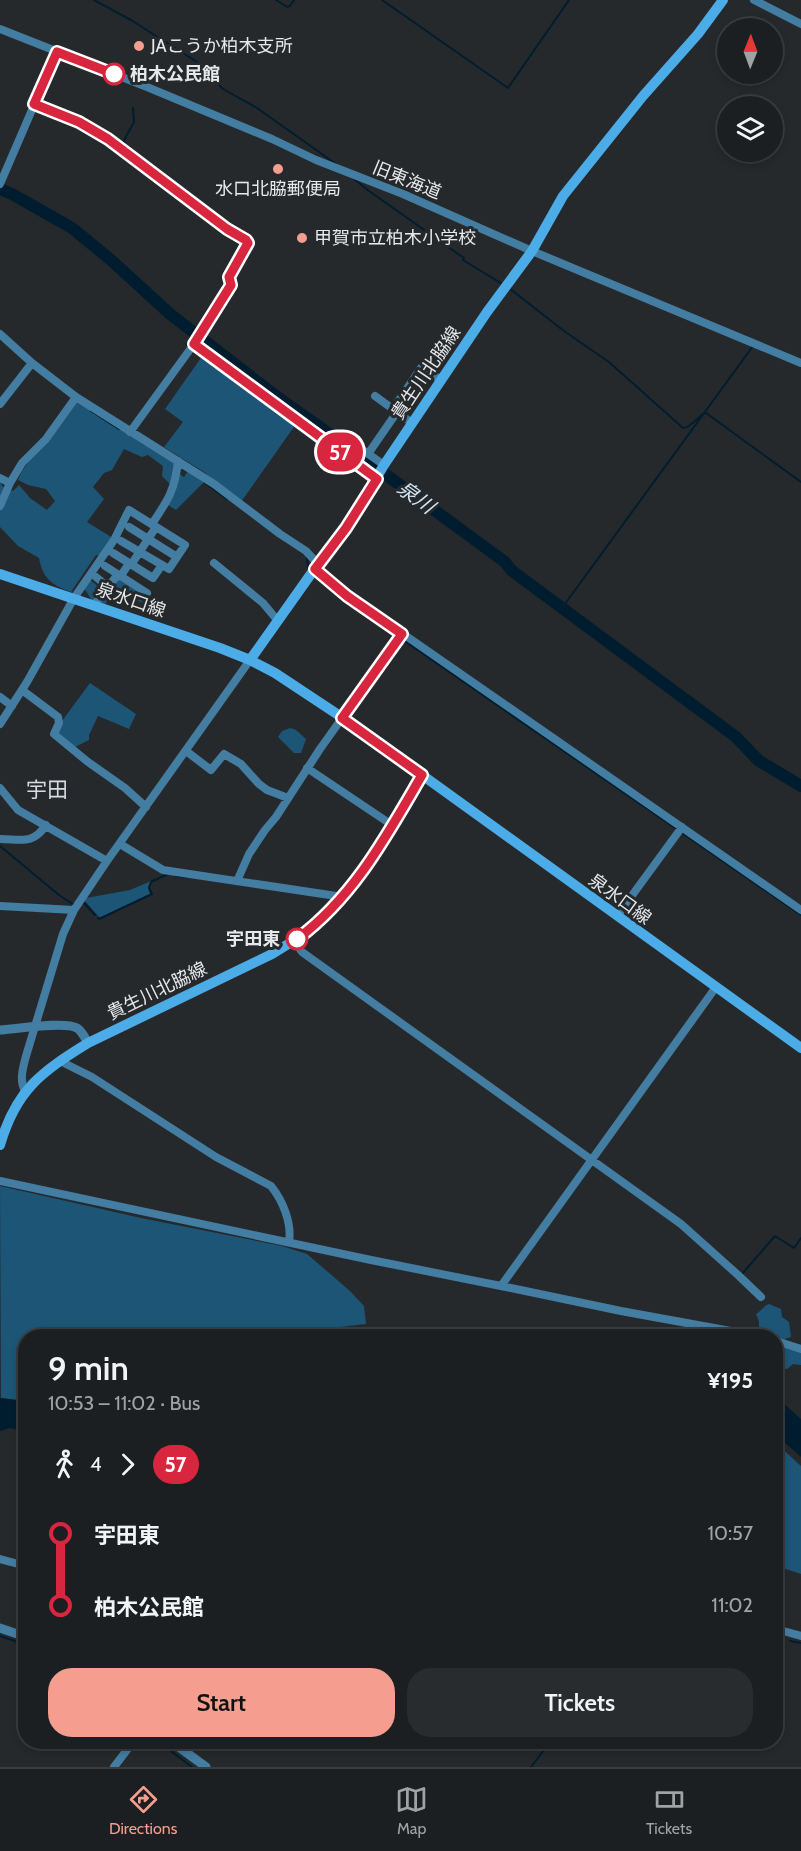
<!DOCTYPE html>
<html lang="en">
<head>
<meta charset="utf-8">
<style>
	body { margin:0; font-family:Cabin,"Noto Sans JP",sans-serif; background:#292c2e; color:#f1f3f6; height:100vh; display:flex; flex-direction:column; font-size:22px; white-space:nowrap }
	* { box-sizing:border-box; margin:0 }
	p { font-size:20px; color:#a0a2a5 }
	.icon { flex:none; width:33px; height:33px; fill:none; stroke:currentColor; stroke-width:2; stroke-linecap:round; stroke-linejoin:round }
	.map { position:relative; flex:1; overflow:hidden }
	.sheet { position:absolute; left:18px; top:1329px; width:765px; height:420px; display:flex; flex-direction:column; background:#1c1f21; border-radius:24px; box-shadow:0 3px 9px #0003,0 0 0 2px #3a3d3f }
	.sheet>* { flex:none }
	.badge { padding:0 12px; border-radius:20px; font-size:21px; line-height:39px }
	.needle { width:39px; rotate:1deg }
	.controls { position:absolute; left:717px; top:18px; display:grid; gap:12px }
	.controls a { display:grid; place-items:center; width:66px; height:66px; border-radius:50%; background:#1c1f21; box-shadow:0 3px 9px #0003,0 0 0 2px #3a3d3f; font-size:30px }
	.map>.badge { position:absolute; translate:-50% -50%; box-shadow:0 0 0 3px #fff }
	.legs { display:flex; align-items:center; gap:9px; height:66px; padding:0 30px; font-size:20px }
	.legs p { margin-inline-start:auto }
	.head { display:flex; align-items:center; justify-content:space-between; height:102px; padding:0 30px }
	h1 { font-size:33px; font-weight:600; line-height:45px }
	.action { display:flex; gap:12px; margin-top:auto; padding:12px 30px }
	.action a { flex:1; height:69px; border-radius:24px; background:#f59d8f; color:#111; font-size:24px; font-weight:600; line-height:69px; text-align:center }
	.action a+a { background:#292c2e; color:#f1f3f6 }
	ul { padding:0 30px; list-style:none }
	li { display:flex; align-items:center; gap:21px; height:72px; font-size:22px }
	li i { display:grid; place-items:center; width:9px; height:100%; margin:0 8px; background:currentColor }
	li i::after { content:''; width:15px; height:15px; margin:-8px; border:4px solid; border-radius:50%; background:#1c1f21 }
	li p { margin-inline-start:auto }
	li:first-child i { background:linear-gradient(#0000 50%,currentColor 0) }
	li:last-child i { background:linear-gradient(currentColor 50%,#0000 0) }
	.tab-bar { display:flex; justify-content:space-around; align-items:center; height:84px; border-top:2px solid #3a3d3f; background:#1c1f21; font-size:16px; color:#a0a2a5 }
	.tab-bar a { display:grid; justify-items:center; gap:3px }
	.tab-bar .on { color:#f59d8f }
	.map>svg:first-child { display:block }
	.green { fill:#1c5576 }
	.water { fill:#001d2f }
	.lines { fill:none; stroke-linecap:round; stroke-linejoin:round }
	.stream { stroke:#001d2f; stroke-width:2 }
	.river { stroke:#001d2f; stroke-width:12 }
	.minor { stroke:#447da2; stroke-width:8 }
	.tertiary { stroke:#447da2; stroke-width:9 }
	.secondary { stroke:#4cace8; stroke-width:10 }
	.line-1-casing { stroke:#fff; stroke-width:14 }
	.line-1 { stroke:#d7263d; stroke-width:9 }
	.poi-dot { fill:#f59d8f; stroke:#26292c; stroke-width:2 }
	.stop-1-dot { fill:#fff; stroke:#d7263d; stroke-width:3 }
	.labels { text-anchor:middle; dominant-baseline:central; stroke-width:6; stroke-linejoin:round; paint-order:stroke }
	.poi-label { font-size:18px; fill:#e6e8ea; stroke:#26292c; text-anchor:start }
	.stop-label { font-size:18px; font-weight:bold; fill:#e6e8ea; stroke:#26292c; text-anchor:start }
	.street-label { font-size:18px; fill:#e6e8ea; stroke:#26292c }
	.water-label { font-size:20px; font-style:italic; fill:#d0e5f5; stroke:#26292c }
	.quarter-label { font-size:21px; fill:#d7dce0; stroke:#26292c }
</style>
</head>
<body>
<div class="map">
<svg width="801" height="1767" viewBox="0 0 801 1767">
	<rect width="100%" height="100%" fill="#26292c"/>
	<path class="green" d="M203,355L296,424L241,502L204,472L164,447L183,422L165,409Z
		M71,398L175,462V471L184,477L188,471L204,482L176,510L166,504L171,485L162,476L163,466L148,455L142,457L124,449L112,470L104,473L93,487L104,499L87,522L116,540L108,556L96,555L71,592C52,585 43,579 39,558L18,546L0,527V482L3,487L13,491L19,485L30,498L47,510L55,501L46,489L28,485L18,480L22,471L46,438L44,435Z
		M114,576L146,597L144,604L116,587L104,606L91,599L84,588L89,579L100,588Z
		M90,683L136,714L129,729L98,716L89,735V740L75,747L58,732L62,721Z
		M290,728L296,730L306,739L301,753H294L278,737L282,731Z
		M151,881L148,888L150,894L100,918L85,901L86,898L130,890Z
		M0,1186L141,1218L282,1246L307,1254L350,1291L364,1306L366,1324L263,1336H26L25,1401L1,1398Z
		M769,1304L781,1309L782,1317L789,1322L791,1337L785,1339L784,1341L801,1350V1365L793,1364L787,1369L776,1367V1336H740H750L759,1329V1322L756,1314C762,1311 763,1306 769,1304Z
		M776,1443L801,1466V1574L786,1569L776,1568Z"/>
	<path class="water" d="M470,1328L507,1329L519,1333L582,1334L591,1336H495L498,1332C479,1322 433,1334 411,1336C390,1339 367,1337 345,1336L385,1331Z
		M0,1398L25,1401V1431L10,1428L0,1431Z
		M776,1400L782,1402L801,1419V1457L776,1435Z"/>
	<g class="lines">
		<path class="stream" d="M94,0L131,20L208,69L216,82L223,89L257,108L336,164
			M276,0L287,7L290,6L294,0
			M382,0L508,88L569,0
			M126,149L124,140L134,122L133,108
			M354,179L369,191L464,258L463,260L504,285
			M176,186L200,204
			M509,288L564,331L609,362L683,428C693,427 697,416 705,413
			M91,411L119,429
			M706,413L801,482
			M205,483L227,499
			M307,556L308,567L311,570
			M317,576L354,606L801,915
			M562,608L753,346
			M0,846L59,895L74,905
			M176,876L188,877
			M83,902L95,915
			M98,918L99,919L152,894L149,888L151,882L168,874
			M742,1274L775,1236L794,1248L801,1238
			M776,1635L780,1638
			M0,1636L26,1645
			M790,1641L801,1643
			M159,1742L192,1767
			M531,1767L550,1742"/>
		<path class="river" d="M0,189L12,194L72,228L111,260L170,314L276,396L385,474L505,562L511,570L736,737L758,760L801,786"/>
		<path class="minor" d="M754,0L801,24
			M0,29L147,87L272,139L316,160L403,194L532,251L801,363
			M34,104L79,122L108,139L227,229L246,240L248,243L229,277L231,285L194,344L130,432
			M0,184L57,52
			M0,334L32,363L76,397L214,484L280,534L306,551L318,564
			M194,344L377,479
			M375,396L412,423
			M0,404L32,363
			M393,409L423,365L441,381
			M336,449L344,437L384,465
			M368,454L397,412
			M0,478L10,483
			M0,506L10,483L22,463L46,439L76,397
			M152,524C168,500 175,490 178,461
			M129,527L177,557
			M113,553L153,578L162,565
			M214,563L263,603L278,621
			M105,566L147,593
			M314,569L347,595L801,910
			M96,577L108,587
			M94,605L115,578L122,574L128,565L133,562L156,527
			M22,690L58,717L59,723L54,734L88,762L125,788L146,807
			M0,697L12,706
			M0,724L27,682L74,598L114,540L129,510L185,545L169,569L121,541
			M186,751L211,770L224,754L241,764L259,784L267,790L288,798
			M307,768L392,825
			M0,788L18,810L107,861
			M0,839C21,839 33,845 46,825
			M120,844L163,870L343,897
			M237,881L249,854L265,830L276,817L320,749L402,634
			M0,906L74,910
			M617,916L682,827
			M294,941L302,952L681,1224L738,1275L761,1297
			M60,1061L92,1077L216,1157L271,1186C283,1201 292,1223 289,1242
			M25,1091C19,1080 23,1068 26,1056L63,934L74,910L107,861L250,660
			M0,1181L371,1260L501,1286L716,987
			M501,1286L621,1311L758,1336
			M776,1341L801,1349
			M0,1559L26,1566
			M776,1629L801,1636
			M114,1767L133,1742"/>
		<path class="tertiary" d="M0,1030C16,1029 65,1021 77,1028C82,1031 85,1038 88,1043
			M0,1628L26,1637
			M172,1742L206,1767"/>
		<path class="secondary" d="M0,574L220,648L250,660L275,673L343,718L801,1048
			M250,660L318,564L346,529L384,465L487,312L532,251L563,196L643,96L698,34L723,0
			M0,1145C16,1090 41,1072 88,1043L272,954C290,943 309,932 324,916C366,876 393,824 421,775"/>
	</g>
	<g class="lines">
		<defs>
			<path id="line-1" d="M114,74L57,52L34,104L79,122L108,139L227,229L246,240L248,243L229,277L231,285L194,344L377,479L346,528L315,569L347,596L402,634L342,718L422,775C387,835 354,897 297,939"/>
		</defs>
		<use href="#line-1" class="line-1-casing"/>
		<use href="#line-1" class="line-1"/>
	</g>
	<g class="poi-dot">
		<circle cx="139" cy="46" r="6"/>
		<circle cx="278" cy="169" r="6"/>
		<circle cx="302" cy="238" r="6"/>
	</g>
	<g class="stop-1-dot">
		<circle cx="114" cy="74" r="10"/>
		<circle cx="297" cy="939" r="10"/>
	</g>
	<g class="labels">
		<g class="poi-label">
			<text x="151" y="46">JAこうか柏木支所</text>
			<text x="278" y="189" text-anchor="middle">水口北脇郵便局</text>
			<text x="314" y="238">甲賀市立柏木小学校</text>
		</g>
		<g class="stop-label">
			<text x="130" y="74">柏木公民館</text>
			<text x="280" y="939" text-anchor="end">宇田東</text>
		</g>
		<g class="street-label">
			<text transform="translate(407 180) rotate(22)">旧東海道</text>
			<text transform="translate(426 373) rotate(-56)">貴生川北脇線</text>
			<text transform="translate(131 600) rotate(19)">泉水口線</text>
			<text transform="translate(620 899) rotate(36)">泉水口線</text>
			<text transform="translate(157 991) rotate(-26)">貴生川北脇線</text>
		</g>
		<g class="water-label">
			<text transform="translate(416 497) rotate(36)">泉川</text>
		</g>
		<g class="quarter-label">
			<text x="47" y="789">宇田</text>
		</g>
	</g>
</svg>
<div class="controls">
<a><svg class="needle" viewBox="-14 -14 28 28"><path d="M0-13l5 13h-10z" fill="#e53935"/><path d="M0 13l5-13h-10z" fill="#a0a2a5"/></svg></a>
<a><svg class="icon" aria-label="layers" viewBox="0 0 24 24"><path d="M12 4l9 5-9 5-9-5zM3 14l9 5 9-5"/></svg></a>
</div>
<b class="badge" style="left:340px;top:452px;background:#d7263d;color:#fff">57</b>
<section class="sheet">
<div class="head"><div><h1>9 min</h1><p>10:53 – 11:02 · Bus</p></div><b>¥195</b></div>
<div class="legs"><svg class="icon" aria-label="walk" viewBox="0 0 24 24"><circle cx="13" cy="4" r="2"/><path d="M13 8l-2 6 4 7M11 14l-3 7M7 12l3-4h3l4 4"/></svg>4<svg class="icon" aria-label="forward" viewBox="0 0 24 24"><path d="M9 5l7 7-7 7"/></svg><b class="badge" style="background:#d7263d;color:#fff">57</b></div>
<ul>
<li><i style="color:#d7263d"></i><b>宇田東</b><p>10:57</p></li>
<li><i style="color:#d7263d"></i><b>柏木公民館</b><p>11:02</p></li>
</ul>
<div class="action"><a>Start</a><a>Tickets</a></div>
</section>
</div>
<nav class="tab-bar">
<a class="on"><svg class="icon" aria-label="directions" viewBox="0 0 24 24"><path d="M12 3l9 9-9 9-9-9zM9 14v-3h6M13 9l2 2-2 2"/></svg>Directions</a>
<a><svg class="icon" aria-label="map" viewBox="0 0 24 24"><path d="M3 6l6-2 6 2 6-2v14l-6 2-6-2-6 2zM9 4v14M15 6v14"/></svg>Map</a>
<a><svg class="icon" aria-label="tickets" viewBox="0 0 24 24"><path d="M3 7h18v10H3zM15 7v10"/></svg>Tickets</a>
</nav>
</body>
</html>
